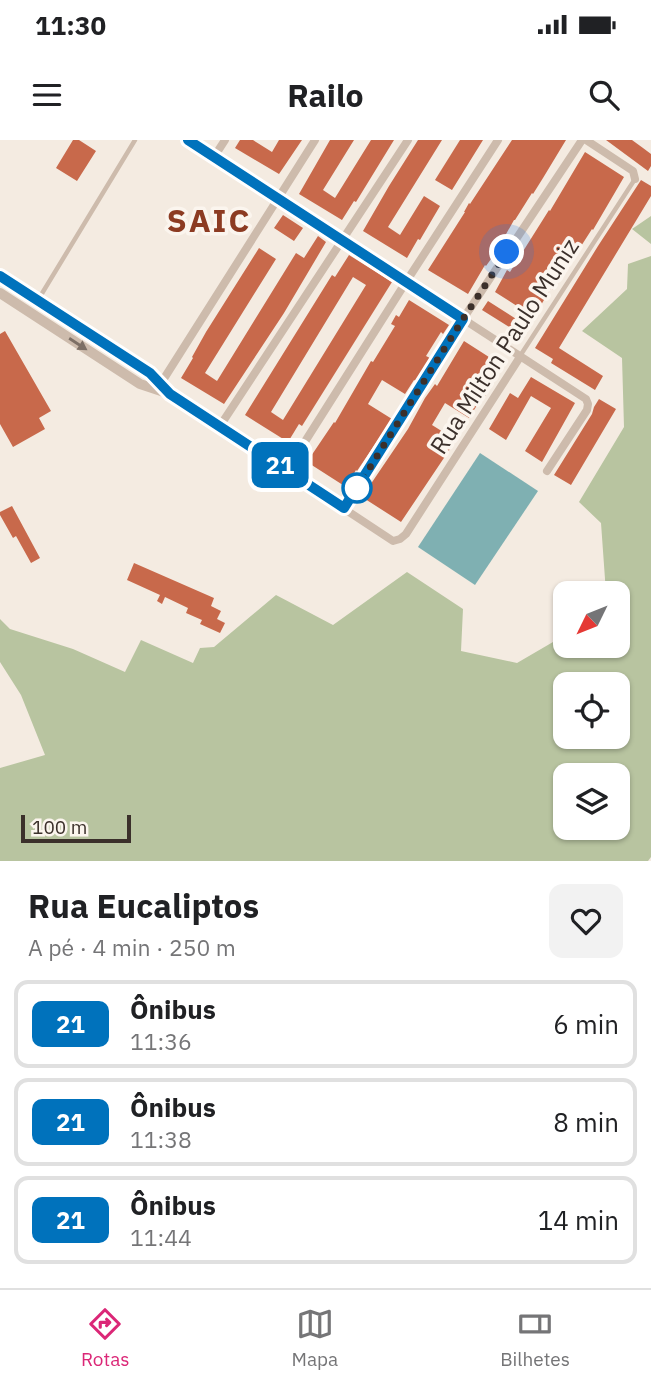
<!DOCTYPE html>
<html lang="pt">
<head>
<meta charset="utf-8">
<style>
	body { margin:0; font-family:"IBM Plex Sans",sans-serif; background:#f2f2f2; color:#202124; height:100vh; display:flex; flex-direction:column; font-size:26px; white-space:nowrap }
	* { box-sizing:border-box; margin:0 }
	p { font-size:23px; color:#757577 }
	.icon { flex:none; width:38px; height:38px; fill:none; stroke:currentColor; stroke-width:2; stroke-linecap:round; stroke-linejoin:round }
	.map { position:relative; height:721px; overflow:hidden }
	.sheet { display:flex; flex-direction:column; background:#fff; flex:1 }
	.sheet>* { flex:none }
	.badge { padding:0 14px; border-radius:10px; font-size:24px; line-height:46px }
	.needle { width:46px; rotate:227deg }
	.fabs { position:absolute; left:553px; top:441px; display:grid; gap:14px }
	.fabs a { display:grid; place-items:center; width:77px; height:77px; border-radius:14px; background:#fff; box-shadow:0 2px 5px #0004; font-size:35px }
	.scale { position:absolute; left:21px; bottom:18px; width:110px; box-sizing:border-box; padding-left:7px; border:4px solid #3b302b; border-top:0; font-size:19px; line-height:24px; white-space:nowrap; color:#3b302b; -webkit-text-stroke:5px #fbf5ee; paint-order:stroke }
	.you { position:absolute; width:35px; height:35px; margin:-18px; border:5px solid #fff; border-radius:50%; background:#1a73e8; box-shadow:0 0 0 10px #1a73e833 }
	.map>.badge { position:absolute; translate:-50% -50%; box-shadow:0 0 0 4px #fff }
	.round { display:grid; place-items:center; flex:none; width:74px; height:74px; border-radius:14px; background:#f2f2f2 }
	.summary { display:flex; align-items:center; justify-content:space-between; height:119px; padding:0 28px }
	h1 { font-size:33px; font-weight:700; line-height:52px }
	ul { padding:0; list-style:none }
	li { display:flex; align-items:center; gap:21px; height:88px; margin:0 14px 10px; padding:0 14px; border:4px solid #e0e0e0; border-radius:14px }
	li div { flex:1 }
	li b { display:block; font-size:26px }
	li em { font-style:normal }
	li .badge { min-width:77px; font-weight:700; text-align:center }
	.status { display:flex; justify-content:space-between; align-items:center; height:49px; padding:0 35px; background:#fff; direction:ltr }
	.status svg { height:19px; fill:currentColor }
	header { display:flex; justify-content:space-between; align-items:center; height:91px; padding:0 28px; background:#fff; font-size:32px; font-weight:700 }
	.tabs { display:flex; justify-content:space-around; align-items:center; height:98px; border-top:2px solid #e0e0e0; background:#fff; font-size:19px; color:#757577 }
	.tabs a { display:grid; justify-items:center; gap:4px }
	.tabs .selected { color:#db2777 }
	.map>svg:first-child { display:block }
	.green { fill:#b8c4a0; fill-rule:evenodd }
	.water { fill:#7fb0b2 }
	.building { fill:#c8694b; fill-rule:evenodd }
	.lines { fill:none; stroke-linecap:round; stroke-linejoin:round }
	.service { stroke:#cdbbac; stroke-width:4.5 }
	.minor { stroke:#cdbbac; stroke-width:8 }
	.tertiary { stroke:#cdbbac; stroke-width:10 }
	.oneway { fill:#7d6f65 }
	.line-casing { stroke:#fff; stroke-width:16 }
	.line { stroke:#0072bc; stroke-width:10 }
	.walk { stroke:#3b302b; stroke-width:7; stroke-dasharray:0 12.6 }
	.stop-dot { fill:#fff; stroke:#0072bc; stroke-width:3.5 }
	.labels { text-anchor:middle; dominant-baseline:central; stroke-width:7; stroke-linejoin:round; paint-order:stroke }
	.street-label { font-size:24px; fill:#3b302b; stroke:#fbf5ee }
	.district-label { font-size:32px; font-weight:bold; letter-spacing:2px; fill:#8c3b22; stroke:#fbf5ee }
</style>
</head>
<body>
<div class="status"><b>11:30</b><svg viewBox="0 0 49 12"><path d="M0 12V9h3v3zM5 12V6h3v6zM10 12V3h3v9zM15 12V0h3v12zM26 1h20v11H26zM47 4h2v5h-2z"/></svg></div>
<header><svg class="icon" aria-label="menu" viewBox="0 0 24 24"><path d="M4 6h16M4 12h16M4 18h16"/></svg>Railo<svg class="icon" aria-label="search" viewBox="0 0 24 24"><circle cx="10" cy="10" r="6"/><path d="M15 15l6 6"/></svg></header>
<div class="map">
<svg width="651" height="721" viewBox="0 0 651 721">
	<rect width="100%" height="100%" fill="#f4ebe1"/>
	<path class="green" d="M651,76V104L632,89Z
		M651,116V717L648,721H0V628L45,615L21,555L0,522V479L10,489L73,509L125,532L141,500L193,523L200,508L214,507L276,455L333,485L407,432L463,469L461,511L517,523L565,495V506H618V453H606L601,383L579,362L624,287L622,218L582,191L627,149L628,124ZM618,544V597H565V544ZM618,635V688H565V635Z"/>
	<path class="water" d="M480,313L538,351L475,445L418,407Z"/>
	<path class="building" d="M73,0H79L96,11L77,41L56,28Z
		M240,0H253L272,12L279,0H302L279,34L235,8Z
		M330,0H354L323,50L335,58L371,0H394L356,62L354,61L342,80L299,54Z
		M418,0H442L388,87L400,95L424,56L440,66L420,100L418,99L407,118L363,91L389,46Z
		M460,0H483L452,50L435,40Z
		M512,0H566L543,38L533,54L532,53L515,80H514L496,112L486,126L485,125L468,154L428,130L465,72H464L469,63L470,64Z
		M606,0H632L643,8L651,14V26L648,31Z
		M585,12L624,37L593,90L592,89L553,150L551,148L534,177L495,152L507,130L510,132L549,70L550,71Z
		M641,40L651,46V56L559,208L603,236L595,250L551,223L553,219L535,208L598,106Z
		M283,75L303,88L294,101L274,88Z
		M318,96L326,102L284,173L224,264L181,238L193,218L192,217L206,192L259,108L276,119L205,233L217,241L296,113L304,118Z
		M349,115L392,142L302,286L299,284L288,302L245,275L332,135L335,137ZM353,137L366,145L283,280L271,272Z
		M409,160L449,185L443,194L441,192L426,216L430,218L421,233L416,241L414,240L405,254L382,240L368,264L392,279L357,331L356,330L346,347L307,322L334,282L335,283L371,221L373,222L395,186L391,184L396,175L399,177Z
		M488,161L527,186L522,195L482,170Z
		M5,191L51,271L39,278L45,289L13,307L0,284V194Z
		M464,201L503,226L481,263L479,262L469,278L445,263L432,285L456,300L401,382L362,357L408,289L425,258L435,244L437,246Z
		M531,237L575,263L542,322L525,311L551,268L531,256L506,300L489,289L510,253L518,258Z
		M599,259L616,269L571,345L554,335L592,274L594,267Z
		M12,366L40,418L31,423L16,396L13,398L0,375V372Z
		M134,423L214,458L211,466L221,471L217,479L225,483L220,493L200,484L202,480L186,473L188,468L165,457L162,464L157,461L160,455L127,440Z"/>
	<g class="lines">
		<path class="service" d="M38,160L135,0
			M520,216L635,39"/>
		<path class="minor" d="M188,0L586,259L588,264L587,270L547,331
			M586,0L633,31L635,39
			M214,17L225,0
			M158,248L315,0
			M170,254L393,401L400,399L406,394L520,217
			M220,286L408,0
			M287,330L406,142L498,0
			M344,368L463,179L582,0"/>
		<path class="tertiary" d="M0,136L150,233L170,254
			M0,153L140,244L170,254"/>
	</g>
	<defs><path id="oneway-solid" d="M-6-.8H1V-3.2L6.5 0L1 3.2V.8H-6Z" transform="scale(1.75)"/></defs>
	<use class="oneway" href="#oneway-solid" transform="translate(78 204) rotate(33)"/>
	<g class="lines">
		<defs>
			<path id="line" d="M0,136L150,233L170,254L344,368L463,179L188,0"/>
		</defs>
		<use href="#line" class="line-casing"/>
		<use href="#line" class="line"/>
		<path class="walk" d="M357,348L463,179L507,112"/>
	</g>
	<circle class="stop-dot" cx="357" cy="348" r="14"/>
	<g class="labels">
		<g class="street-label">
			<text transform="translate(504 206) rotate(-57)">Rua Milton Paulo Muniz</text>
		</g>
		<g class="district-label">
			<text x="209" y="80">SAIC</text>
		</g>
	</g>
</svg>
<div class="fabs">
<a><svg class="needle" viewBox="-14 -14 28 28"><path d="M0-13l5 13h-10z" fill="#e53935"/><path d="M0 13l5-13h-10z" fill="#757577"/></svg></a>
<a><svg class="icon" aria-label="locate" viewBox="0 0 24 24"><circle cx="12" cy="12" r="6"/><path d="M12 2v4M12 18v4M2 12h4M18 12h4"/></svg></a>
<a><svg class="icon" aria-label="layers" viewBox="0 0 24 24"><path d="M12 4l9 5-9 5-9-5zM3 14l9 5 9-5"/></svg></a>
</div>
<div class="scale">100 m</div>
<div class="you" style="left:507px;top:112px"></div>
<b class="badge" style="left:280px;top:325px;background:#0072bc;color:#fff">21</b>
</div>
<section class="sheet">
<div class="summary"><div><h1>Rua Eucaliptos</h1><p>A pé · 4 min · 250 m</p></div><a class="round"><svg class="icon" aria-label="heart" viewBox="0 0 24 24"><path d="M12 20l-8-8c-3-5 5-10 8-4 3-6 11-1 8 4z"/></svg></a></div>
<ul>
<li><span class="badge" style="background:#0072bc;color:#fff">21</span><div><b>Ônibus</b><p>11:36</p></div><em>6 min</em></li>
<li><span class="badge" style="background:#0072bc;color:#fff">21</span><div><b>Ônibus</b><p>11:38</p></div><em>8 min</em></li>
<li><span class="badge" style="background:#0072bc;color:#fff">21</span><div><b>Ônibus</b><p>11:44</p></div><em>14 min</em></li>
</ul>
</section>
<nav class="tabs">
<a class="selected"><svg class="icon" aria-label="directions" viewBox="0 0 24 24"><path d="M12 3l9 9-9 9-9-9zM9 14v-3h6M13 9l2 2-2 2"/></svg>Rotas</a>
<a><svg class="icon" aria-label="map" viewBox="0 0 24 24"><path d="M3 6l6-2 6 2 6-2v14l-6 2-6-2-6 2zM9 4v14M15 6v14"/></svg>Mapa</a>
<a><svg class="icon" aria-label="tickets" viewBox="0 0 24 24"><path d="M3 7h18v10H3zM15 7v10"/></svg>Bilhetes</a>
</nav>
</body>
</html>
